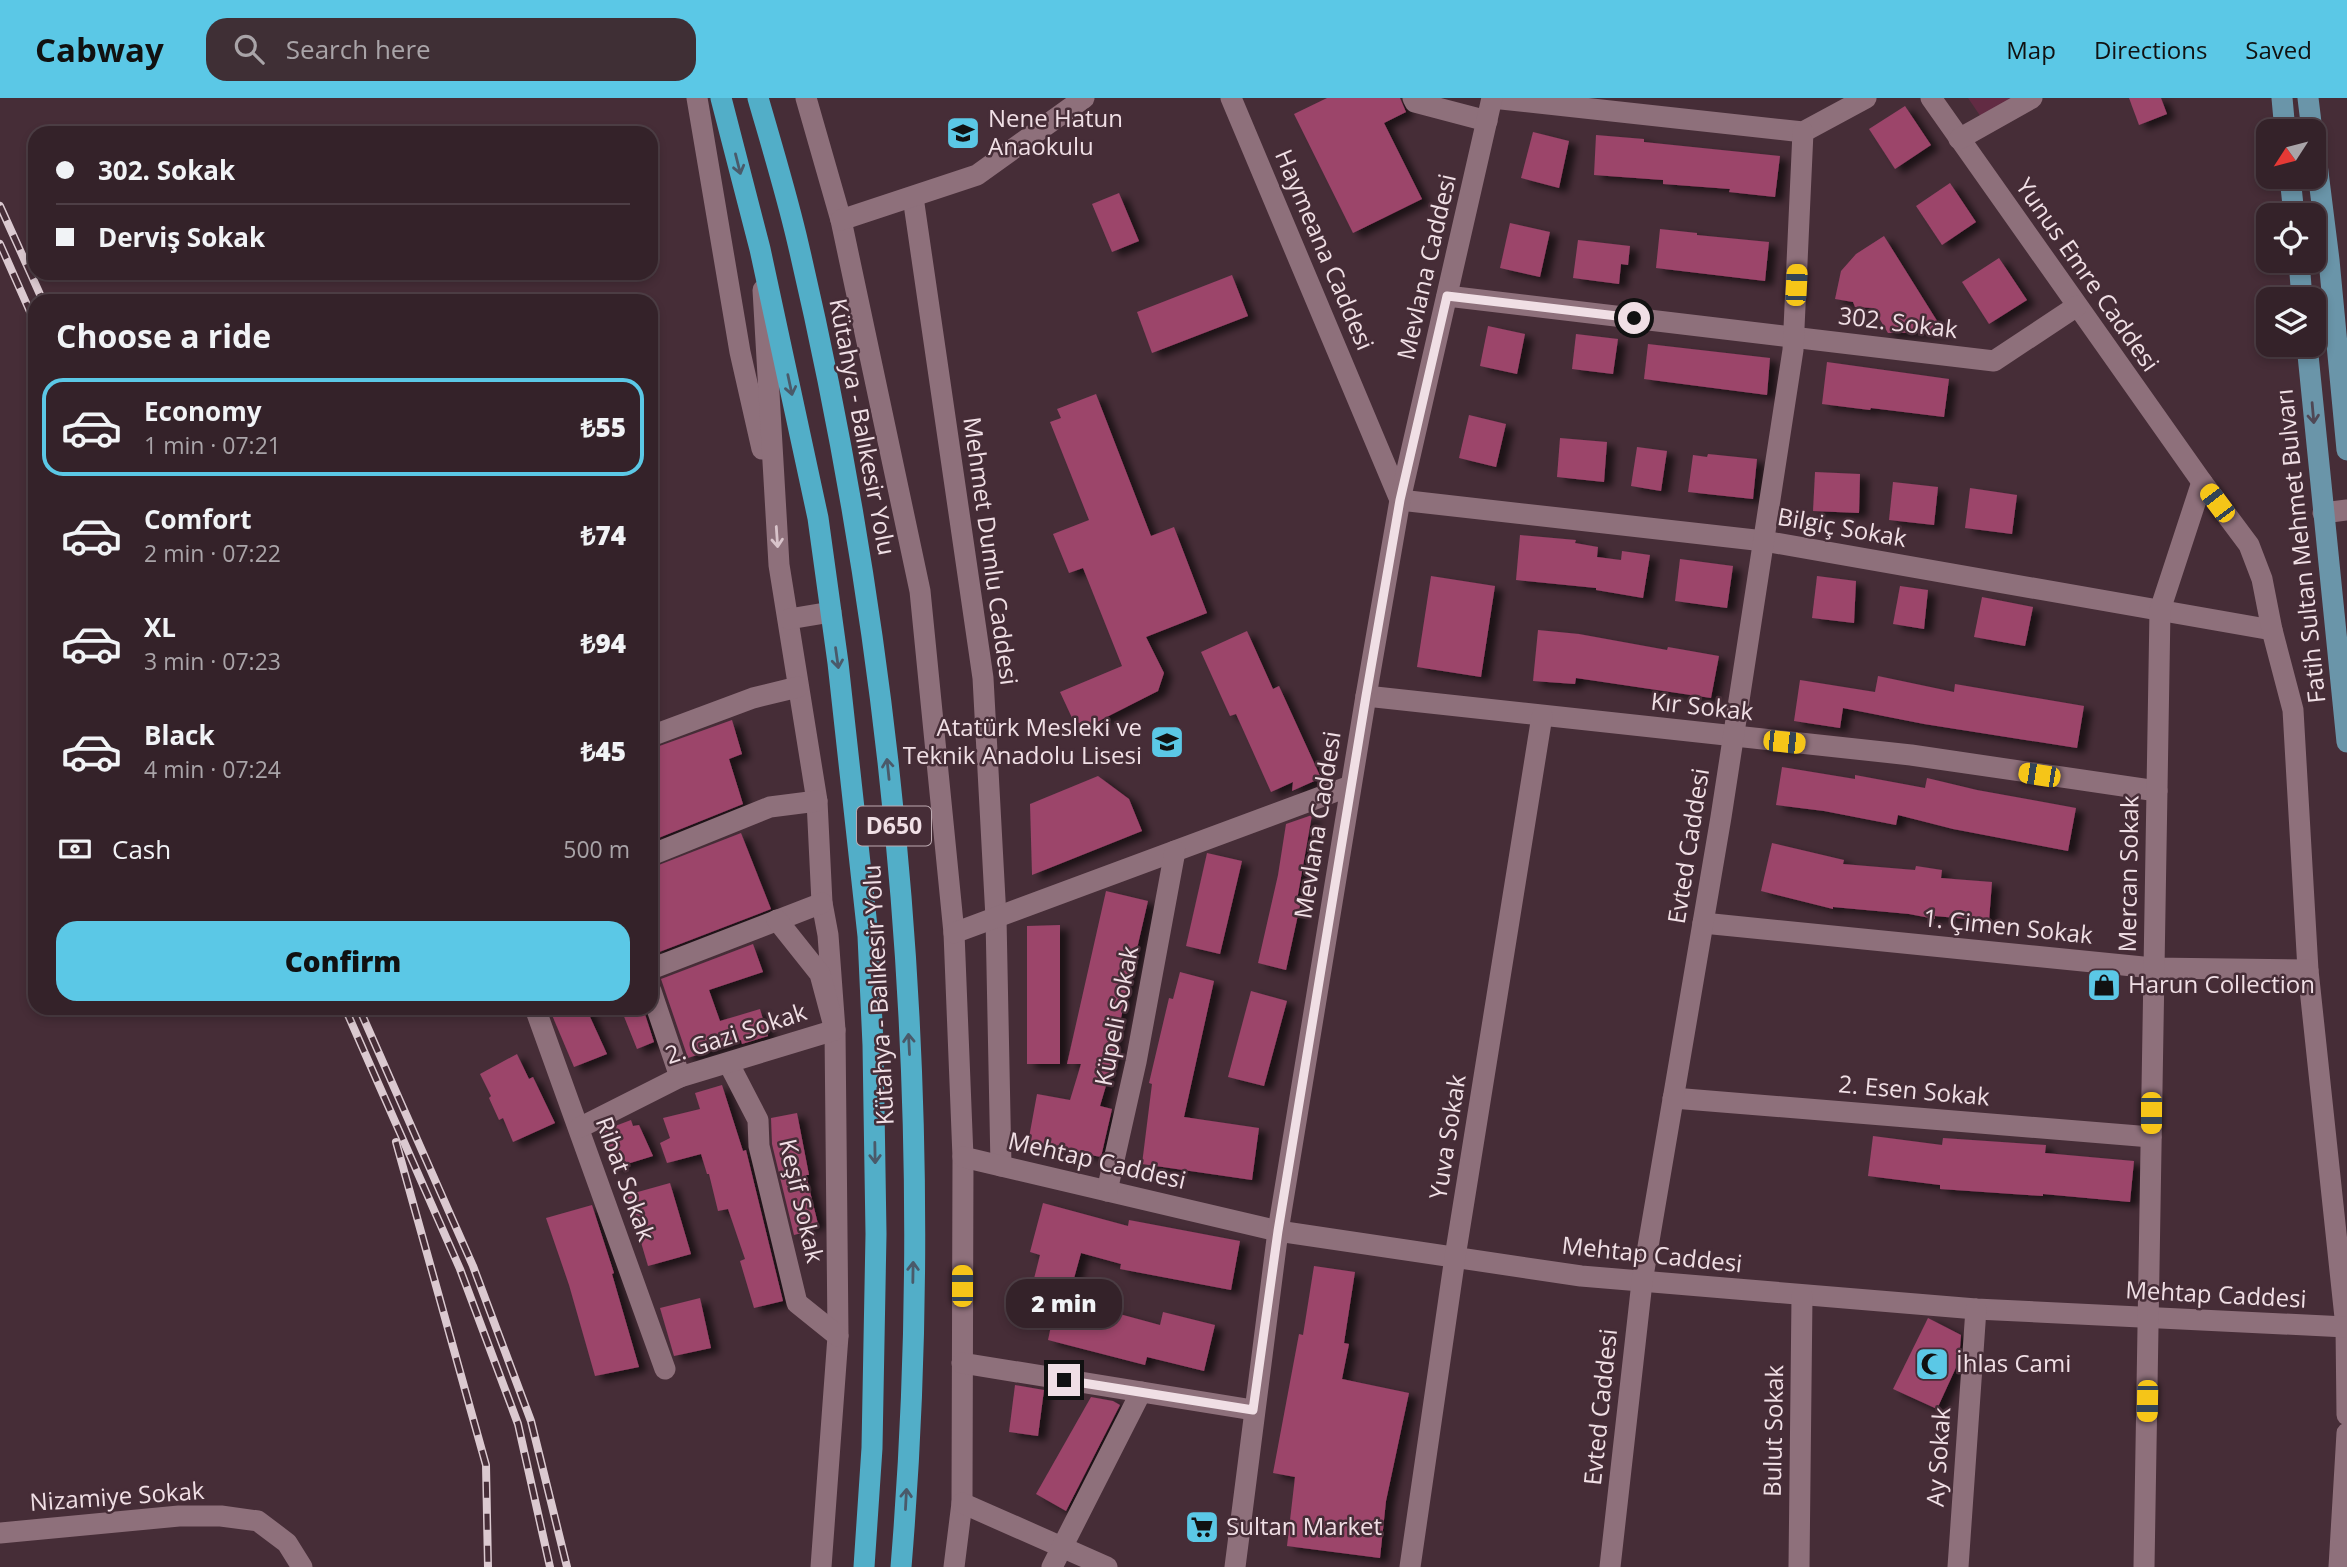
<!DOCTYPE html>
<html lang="en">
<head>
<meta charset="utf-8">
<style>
  :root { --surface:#342229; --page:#3f2f35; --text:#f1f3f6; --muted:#a9a4a8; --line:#4e3f46; --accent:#5bc8e6 }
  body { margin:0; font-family:"Open Sans",sans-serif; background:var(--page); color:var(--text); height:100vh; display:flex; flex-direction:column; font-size:26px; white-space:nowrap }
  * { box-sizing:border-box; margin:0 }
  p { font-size:23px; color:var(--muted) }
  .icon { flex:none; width:38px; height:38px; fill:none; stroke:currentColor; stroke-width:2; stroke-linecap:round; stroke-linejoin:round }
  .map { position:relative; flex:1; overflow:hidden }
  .side { position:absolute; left:28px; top:196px; width:630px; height:721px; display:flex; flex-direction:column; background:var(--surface); border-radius:21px; box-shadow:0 4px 10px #0003,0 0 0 2px var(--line) }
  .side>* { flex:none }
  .banner { position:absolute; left:28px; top:28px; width:630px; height:154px; border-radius:21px; box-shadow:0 4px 10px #0003,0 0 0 2px var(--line); display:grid; align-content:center; height:154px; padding:0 28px; background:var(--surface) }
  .needle { width:46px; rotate:234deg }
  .fabs { position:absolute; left:2256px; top:21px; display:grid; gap:14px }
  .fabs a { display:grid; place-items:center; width:70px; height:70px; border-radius:14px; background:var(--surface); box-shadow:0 4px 10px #0003,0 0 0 2px var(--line); font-size:35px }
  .end { position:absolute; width:32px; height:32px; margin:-16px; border:9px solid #f0dfe5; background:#111; box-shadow:0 0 0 4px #111 }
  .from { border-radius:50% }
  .bubble { position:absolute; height:49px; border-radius:21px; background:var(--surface); box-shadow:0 4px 10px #0003,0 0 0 2px var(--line); font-size:23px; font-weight:800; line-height:49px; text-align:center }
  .car { position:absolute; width:21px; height:42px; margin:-21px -10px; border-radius:9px; box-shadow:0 0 5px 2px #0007; background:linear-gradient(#f5c518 24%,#345 0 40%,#f5c518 0 76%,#345 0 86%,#f5c518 0) }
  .banner b { display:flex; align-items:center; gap:24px; height:66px; font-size:26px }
  .banner b+b { border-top:2px solid var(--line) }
  .banner i { width:18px; height:18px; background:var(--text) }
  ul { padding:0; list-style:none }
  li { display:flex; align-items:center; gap:21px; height:98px; margin:0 14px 10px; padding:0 14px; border:4px solid transparent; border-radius:21px }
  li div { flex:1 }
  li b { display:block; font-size:26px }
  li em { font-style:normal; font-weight:800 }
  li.current { border-color:var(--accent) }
  li>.icon { width:63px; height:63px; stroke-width:1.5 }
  h2 { padding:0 28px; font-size:32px; line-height:84px }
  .pay { display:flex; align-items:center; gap:18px; height:77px; padding:0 28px; font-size:26px }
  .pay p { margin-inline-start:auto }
  .button { display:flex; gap:14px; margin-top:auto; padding:14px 28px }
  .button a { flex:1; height:80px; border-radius:21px; background:var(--accent); color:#111; font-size:28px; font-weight:800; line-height:80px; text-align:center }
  header { display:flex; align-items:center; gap:42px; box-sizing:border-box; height:98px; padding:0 35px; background:var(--accent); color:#111 }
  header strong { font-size:33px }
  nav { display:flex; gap:38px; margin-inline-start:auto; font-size:24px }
  .search { width:490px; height:63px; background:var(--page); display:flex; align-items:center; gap:18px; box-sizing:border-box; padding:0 24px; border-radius:21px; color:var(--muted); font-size:26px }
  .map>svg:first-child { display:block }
</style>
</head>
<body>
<header>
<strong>Cabway</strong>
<div class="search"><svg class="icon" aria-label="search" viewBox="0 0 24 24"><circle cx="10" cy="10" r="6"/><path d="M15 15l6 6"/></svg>Search here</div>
<nav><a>Map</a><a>Directions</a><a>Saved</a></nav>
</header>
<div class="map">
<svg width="2347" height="1469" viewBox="0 0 2347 1469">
  <defs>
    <filter id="shadow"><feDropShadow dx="8" dy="4.5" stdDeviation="3.5" flood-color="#0009"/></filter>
  </defs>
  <rect width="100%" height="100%" fill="#462d37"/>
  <path fill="#622b43" d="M1968,0H2017L1981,19Z"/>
  <g fill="#9c446b" filter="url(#shadow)">
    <path d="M1327,0H1400L1406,14L1384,25L1422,101L1353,135L1294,16Z"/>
    <path d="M2129,0H2161L2167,16L2139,27Z"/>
    <path d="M1905,8L1931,47L1895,71L1869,31Z"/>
    <path d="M1533,34L1569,43L1559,90L1521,80Z"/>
    <path d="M1596,37L1644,41V44L1780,58L1775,99L1729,94L1730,91L1663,86V82L1594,77Z"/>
    <path d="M1950,85L1976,124L1942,147L1916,108Z"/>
    <path d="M1119,95L1139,143L1112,154L1092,106Z"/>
    <path d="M1510,125L1550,134L1540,179L1500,170Z"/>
    <path d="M1660,131L1697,135V137L1769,144L1765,183L1656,170Z"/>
    <path d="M1884,138L1944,234L1888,235L1873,210L1855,209L1853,204L1835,201L1841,173L1856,156Z"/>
    <path d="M1578,142L1630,148L1628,167L1621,166L1619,186L1573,180Z"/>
    <path d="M1999,160L2027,202L1989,226L1962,184Z"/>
    <path d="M1232,177L1248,218L1152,255L1137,214Z"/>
    <path d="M1488,228L1525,236L1517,276L1480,268Z"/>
    <path d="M1576,236L1618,241L1613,276L1572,271Z"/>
    <path d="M1648,246L1770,260L1767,297L1644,281Z"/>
    <path d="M1827,264L1949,281L1944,319L1871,310L1870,312L1822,306Z"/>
    <path d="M1096,296L1151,438L1174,429L1207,515L1146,539L1164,575L1158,593L1087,629L1073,622L1060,594L1122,568L1083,470L1069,475L1053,436L1089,422L1050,324L1061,320L1057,311Z"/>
    <path d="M1469,317L1506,326L1496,369L1459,360Z"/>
    <path d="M1560,340L1607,344L1604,384L1557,379Z"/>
    <path d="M1637,349L1667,353L1661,393L1631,388Z"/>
    <path d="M1708,356L1757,361L1753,401L1688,394L1693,357L1707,359Z"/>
    <path d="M1815,374L1860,376L1859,415L1813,413Z"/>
    <path d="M1893,384L1938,389L1934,427L1889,422Z"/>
    <path d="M1970,390L2017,397L2012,436L1965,430Z"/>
    <path d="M1520,437L1576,442L1575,445L1598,449L1597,459L1621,462L1622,453L1650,457L1643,500L1596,492V490L1516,482Z"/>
    <path d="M1680,461L1733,468L1727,510L1675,503Z"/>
    <path d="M1431,478L1495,488L1481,579L1417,569Z"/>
    <path d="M1817,478L1856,483L1854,525L1812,520Z"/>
    <path d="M1900,488L1928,492L1924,531L1893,526Z"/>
    <path d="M1982,499L2033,509L2025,548L1974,539Z"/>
    <path d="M1538,532L1579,536L1667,552L1668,549L1719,558L1711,600L1576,580L1575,586L1533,583Z"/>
    <path d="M1247,533L1273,591L1279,588L1321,680L1292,693L1293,684L1271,694L1236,616L1230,618L1201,554Z"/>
    <path d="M1878,578L1954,594L1955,586L2084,608L2077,650L1924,626L1843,610L1840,630L1794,623L1800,582L1875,594Z"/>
    <path d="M732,622L742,656L729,661L743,706L651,743V651Z"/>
    <path d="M1782,669L1855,681V677L1925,690L1927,680L1977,692L2076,710L2068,753L1953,731L1898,717L1896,727L1824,713L1776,707Z"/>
    <path d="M1098,678L1129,701L1142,733L1032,777L1030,706Z"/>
    <path d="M1312,717L1297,802L1301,803L1286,872L1258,865L1278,777L1286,726Z"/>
    <path d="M741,735L771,811L654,856L651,848V770Z"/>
    <path d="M1772,745L1844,762L1843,766L1915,772L1916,768L1942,772L1941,780L1992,784L1989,823L1935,818V821L1909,816L1833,809V811L1761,793Z"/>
    <path d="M1207,755L1242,763L1220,856L1186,848Z"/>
    <path d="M1106,793L1148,803L1115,946L1118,947L1100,1008L1112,1011L1101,1059L1028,1045L1037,996L1070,1002L1081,966H1067Z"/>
    <path d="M1060,827V966H1027V828Z"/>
    <path d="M753,846L763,874L709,892L720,923L760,911L768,938L742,946L741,942L688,960L661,881Z"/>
    <path d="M1180,874L1214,883L1184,1019L1259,1030L1252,1082L1142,1066L1152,986L1149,985L1169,900L1173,901Z"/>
    <path d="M1251,893L1287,903L1264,988L1228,979Z"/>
    <path d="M549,910H586L607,956L574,969Z"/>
    <path d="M638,910H643L654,944L637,951L623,916Z"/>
    <path d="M517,956L529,981L533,979L555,1025L513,1044L503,1020L499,1022L489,1000L491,998L480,976Z"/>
    <path d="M722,987L743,1053L746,1052L783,1203L754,1210L740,1163L745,1161L728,1111L718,1113L709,1076H707L701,1056L667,1065L660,1045L670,1040L663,1020L700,1011L695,995Z"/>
    <path d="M797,1015L809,1077H806L818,1126L803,1130L805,1134L794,1137L772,1046L771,1020Z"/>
    <path d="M631,1022L633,1028L639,1027L653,1058L614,1070L602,1033Z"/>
    <path d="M1873,1038L1942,1047L1943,1040L2046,1047L2045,1055L2134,1063L2130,1104L2043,1096V1098L1940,1091V1087L1868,1078Z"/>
    <path d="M670,1085L691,1156L648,1168L627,1097Z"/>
    <path d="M1043,1105L1128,1128L1129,1122L1240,1143L1231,1192L1120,1171L1121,1166L1081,1155L1068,1202L1160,1227L1163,1214L1215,1227L1204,1273L1147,1259L1145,1267L1048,1242L1051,1228L1024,1220L1040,1157L1030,1154Z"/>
    <path d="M592,1107L614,1175L612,1176L639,1269L595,1278L569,1187L546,1120Z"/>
    <path d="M1314,1168L1355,1174L1344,1245L1349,1246L1342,1281L1409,1295L1386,1403L1380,1460L1287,1448L1295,1379L1273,1375L1299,1236L1303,1237Z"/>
    <path d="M700,1200L711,1250L674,1258L660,1210Z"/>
    <path d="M1928,1220L1961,1237L1959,1263L1937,1311L1893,1291Z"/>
    <path d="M1015,1287L1044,1292L1038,1338L1009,1334Z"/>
    <path d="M1091,1299L1113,1303L1120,1307L1066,1413L1036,1396Z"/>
  </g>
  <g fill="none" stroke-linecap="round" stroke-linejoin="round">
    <g stroke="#8e707b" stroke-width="21">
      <path d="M697,0L740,254L762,351"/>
      <path d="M806,0L841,122L920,493L954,835L963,1059L962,1405L954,1469"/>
      <path d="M1231,0L1400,402L1764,443L2272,532"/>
      <path d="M1413,0L1415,4L1487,23"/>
      <path d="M1492,0L1803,34L1866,0"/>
      <path d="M1931,0L2202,384L2249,447L2262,481L2272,532L2293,612L2308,872L2346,1229L2347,1317"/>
      <path d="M1959,41L2032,0"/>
      <path d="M913,99L983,580L996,820L1001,1068"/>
      <path d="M841,122L977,77L1084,0"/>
      <path d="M763,192L779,467L817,703L822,805L828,837L835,932L838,1238L821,1469"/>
      <path d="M1447,198L1994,263L2077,208"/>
      <path d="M2323,415L2347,412"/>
      <path d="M789,521L831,514"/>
      <path d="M1366,598L1911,657L2157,693"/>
      <path d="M651,638L753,600L798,589"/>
      <path d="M651,757L770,709L817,703"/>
      <path d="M1703,825L2153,870L2308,872"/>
      <path d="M954,835L1350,688"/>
      <path d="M651,871L822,805"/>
      <path d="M651,893L680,979"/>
      <path d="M535,910L665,1271"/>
      <path d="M729,966L758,1022L759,1048L797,1205L838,1238"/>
      <path d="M1673,1000L2151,1039"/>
      <path d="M579,1030L680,979L835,932L820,876L777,822"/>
      <path d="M963,1059L1278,1133L1581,1178L1976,1211L2346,1229"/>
      <path d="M1107,1093L1136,964L1175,753"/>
      <path d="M962,1265L1253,1312"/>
      <path d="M962,1405L1107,1469"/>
      <path d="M0,1435L179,1418H221L258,1423L287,1445L302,1469"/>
      <path d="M1052,1469L1141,1294"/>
      <path d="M1235,1469L1278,1133L1366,598L1400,402L1492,0"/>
      <path d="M1410,1469L1455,1159L1542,618"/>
      <path d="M1610,1469L1642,1184L1721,719L1793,252L1803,34"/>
      <path d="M1799,1469L1802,1198"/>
      <path d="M1958,1469L1976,1211"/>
      <path d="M2144,1469L2160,512L2202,384"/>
      <path d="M2339,1469L2347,1335"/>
    </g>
    <g stroke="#6a95a9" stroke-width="21">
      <path d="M2282,0L2285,33"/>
      <path d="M2308,0L2312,33"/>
      <path d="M2314,42L2329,162L2347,352"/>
      <path d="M2290,79L2294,117"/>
      <path d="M2299,163L2302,201"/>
      <path d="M2307,247L2347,644"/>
    </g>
    <g stroke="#52aec8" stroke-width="21">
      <path d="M721,0L760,151L818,420L838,565L868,838L873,947L876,1136L872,1350L864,1469"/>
      <path d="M758,0C771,45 785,91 796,137C899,571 938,1023 901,1469"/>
    </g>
    <g stroke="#dbc9d0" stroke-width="8">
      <g id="rail">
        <path d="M0,108L43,203"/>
        <path d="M0,146L35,225"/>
        <path d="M345,910L460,1171L518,1326L550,1469"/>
        <path d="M359,910L473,1168L531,1323L567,1469"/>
        <path d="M396,1044L486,1367L488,1469"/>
      </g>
    </g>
    <use href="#rail" stroke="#462d37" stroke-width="5" stroke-dasharray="16" stroke-linecap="butt"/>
  </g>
  <defs><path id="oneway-shaft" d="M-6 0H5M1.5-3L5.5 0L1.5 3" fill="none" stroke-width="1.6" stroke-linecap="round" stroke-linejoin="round" transform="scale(1.75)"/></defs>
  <g stroke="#4a5a6a">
    <use href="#oneway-shaft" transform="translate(738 66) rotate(76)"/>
    <use href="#oneway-shaft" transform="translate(790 287) rotate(78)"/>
    <use href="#oneway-shaft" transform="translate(837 560) rotate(82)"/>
    <use href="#oneway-shaft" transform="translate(888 671) rotate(-96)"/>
    <use href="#oneway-shaft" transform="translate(909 946) rotate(-93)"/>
    <use href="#oneway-shaft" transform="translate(875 1055) rotate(89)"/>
    <use href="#oneway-shaft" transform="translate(913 1174) rotate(-89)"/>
    <use href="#oneway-shaft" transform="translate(906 1401) rotate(-87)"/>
  </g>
  <use stroke="#4f4754" href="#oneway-shaft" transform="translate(2313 315) rotate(85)"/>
  <use stroke="#d8c3ca" href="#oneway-shaft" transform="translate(777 439) rotate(86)"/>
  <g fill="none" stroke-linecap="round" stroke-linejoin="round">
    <path stroke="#f0dfe5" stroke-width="9" d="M1064,1282L1253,1312L1278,1133L1366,598L1400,402L1447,198L1634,220"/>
  </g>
  <defs>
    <g id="school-square" transform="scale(1.75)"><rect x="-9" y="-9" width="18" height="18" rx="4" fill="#5bc8e6" stroke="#462d37"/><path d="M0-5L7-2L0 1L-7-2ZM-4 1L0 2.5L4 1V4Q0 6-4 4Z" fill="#111"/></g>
    <g id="shop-square" transform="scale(1.75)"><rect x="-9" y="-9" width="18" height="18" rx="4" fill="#5bc8e6" stroke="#462d37"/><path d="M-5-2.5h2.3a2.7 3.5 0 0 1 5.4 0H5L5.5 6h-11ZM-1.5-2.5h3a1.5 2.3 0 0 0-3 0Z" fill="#111"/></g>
    <g id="mosque-square" transform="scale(1.75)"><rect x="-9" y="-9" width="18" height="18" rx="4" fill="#5bc8e6" stroke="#462d37"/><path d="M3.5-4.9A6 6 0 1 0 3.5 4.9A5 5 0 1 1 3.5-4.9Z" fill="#111"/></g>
    <g id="supermarket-square" transform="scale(1.75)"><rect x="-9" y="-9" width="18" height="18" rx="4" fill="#5bc8e6" stroke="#462d37"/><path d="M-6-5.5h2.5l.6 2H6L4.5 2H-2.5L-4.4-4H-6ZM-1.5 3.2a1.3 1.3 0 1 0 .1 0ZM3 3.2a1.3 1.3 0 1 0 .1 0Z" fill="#111"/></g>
  </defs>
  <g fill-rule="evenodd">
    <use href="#school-square" x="963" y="35"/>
    <use href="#school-square" x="1167" y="644"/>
    <use href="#shop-square" x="2104" y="887"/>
    <use href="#mosque-square" x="1932" y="1266"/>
    <use href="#supermarket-square" x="1202" y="1429"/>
  </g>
  <g text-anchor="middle" stroke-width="5" stroke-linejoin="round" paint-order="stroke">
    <rect fill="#462d37" stroke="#bdaab1" stroke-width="2" x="857" y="708.5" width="74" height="39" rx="5"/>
    <g font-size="23" font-weight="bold" fill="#f0dfe5">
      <text x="894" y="736">D650</text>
    </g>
    <g font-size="24" fill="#f0dfe5" stroke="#462d37" text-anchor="start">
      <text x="988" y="29">Nene Hatun<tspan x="988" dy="28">Anaokulu</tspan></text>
      <text x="1142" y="638" text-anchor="end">Atatürk Mesleki ve<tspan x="1142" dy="28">Teknik Anadolu Lisesi</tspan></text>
      <text x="2128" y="895">Harun Collection</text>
      <text x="1956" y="1274">İhlas Cami</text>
      <text x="1226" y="1437">Sultan Market</text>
    </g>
    <g font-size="24" fill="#f0dfe5" stroke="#462d37">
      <text transform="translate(1324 152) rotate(67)" y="8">Haymeana Caddesi</text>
      <text transform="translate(1427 169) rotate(-77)" y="8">Mevlana Caddesi</text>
      <text transform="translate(2087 177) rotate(55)" y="8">Yunus Emre Caddesi</text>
      <text transform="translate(1898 225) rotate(7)" y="8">302. Sokak</text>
      <text transform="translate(862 329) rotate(79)" y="8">Kütahya - Balıkesir Yolu</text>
      <text transform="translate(1842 430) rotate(10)" y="8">Bilgiç Sokak</text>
      <text transform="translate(2301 448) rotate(-96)" y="8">Fatih Sultan Mehmet Bulvarı</text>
      <text transform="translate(990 453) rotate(82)" y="8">Mehmet Dumlu Caddesi</text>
      <text transform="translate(1702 609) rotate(6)" y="8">Kır Sokak</text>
      <text transform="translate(1318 727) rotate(-81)" y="8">Mevlana Caddesi</text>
      <text transform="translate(1689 748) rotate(-81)" y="8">Evted Caddesi</text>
      <text transform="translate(2129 776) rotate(-89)" y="8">Mercan Sokak</text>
      <text transform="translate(2008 829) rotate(6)" y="8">1. Çimen Sokak</text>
      <text transform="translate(879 897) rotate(-93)" y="8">Kütahya - Balıkesir Yolu</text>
      <text transform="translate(1117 918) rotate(-79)" y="8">Küpeli Sokak</text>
      <text transform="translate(736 936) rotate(-18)" y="8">2. Gazi Sokak</text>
      <text transform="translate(1914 993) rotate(5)" y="8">2. Esen Sokak</text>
      <text transform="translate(1448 1039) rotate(-81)" y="8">Yuva Sokak</text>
      <text transform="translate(1097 1063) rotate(13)" y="8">Mehtap Caddesi</text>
      <text transform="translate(625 1081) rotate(70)" y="8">Ribat Sokak</text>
      <text transform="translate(801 1103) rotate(77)" y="8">Keşif Sokak</text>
      <text transform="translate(1652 1157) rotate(6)" y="8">Mehtap Caddesi</text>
      <text transform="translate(2216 1197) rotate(3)" y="8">Mehtap Caddesi</text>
      <text transform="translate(1601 1309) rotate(-84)" y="8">Evted Caddesi</text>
      <text transform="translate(1774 1333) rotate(-89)" y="8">Bulut Sokak</text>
      <text transform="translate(1939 1359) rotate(-86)" y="8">Ay Sokak</text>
      <text transform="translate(117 1399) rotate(-4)" y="8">Nizamiye Sokak</text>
    </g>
  </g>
</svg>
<div class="fabs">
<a><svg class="needle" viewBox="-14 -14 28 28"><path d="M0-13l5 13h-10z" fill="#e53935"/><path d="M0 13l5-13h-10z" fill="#a9a4a8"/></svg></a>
<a><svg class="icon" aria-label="locate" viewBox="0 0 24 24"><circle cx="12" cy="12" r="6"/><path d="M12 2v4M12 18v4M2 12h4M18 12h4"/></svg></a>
<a><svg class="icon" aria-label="layers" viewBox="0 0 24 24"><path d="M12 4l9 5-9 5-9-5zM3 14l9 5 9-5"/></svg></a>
</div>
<i class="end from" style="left:1634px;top:220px"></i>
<i class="end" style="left:1064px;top:1282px"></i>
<div class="bubble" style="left:1006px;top:1181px;width:116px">2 min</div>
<i class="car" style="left:1796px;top:187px;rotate:3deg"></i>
<i class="car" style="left:2217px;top:405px;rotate:323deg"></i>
<i class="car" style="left:1784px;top:644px;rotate:96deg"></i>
<i class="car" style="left:2039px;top:677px;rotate:279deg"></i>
<i class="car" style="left:2151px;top:1015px;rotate:180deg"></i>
<i class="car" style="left:962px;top:1188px;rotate:0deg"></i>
<i class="car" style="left:2147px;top:1303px;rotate:181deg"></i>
<div class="banner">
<b><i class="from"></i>302. Sokak</b>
<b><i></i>Derviş Sokak</b>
</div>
<section class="side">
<h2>Choose a ride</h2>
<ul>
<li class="current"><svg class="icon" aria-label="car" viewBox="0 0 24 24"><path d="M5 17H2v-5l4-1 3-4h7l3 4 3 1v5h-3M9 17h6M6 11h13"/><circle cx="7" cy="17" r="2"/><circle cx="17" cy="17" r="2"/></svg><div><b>Economy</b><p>1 min · 07:21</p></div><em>₺55</em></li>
<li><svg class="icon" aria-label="car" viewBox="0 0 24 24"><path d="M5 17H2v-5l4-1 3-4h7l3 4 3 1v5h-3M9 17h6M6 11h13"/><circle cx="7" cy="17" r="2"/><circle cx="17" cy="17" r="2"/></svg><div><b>Comfort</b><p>2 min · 07:22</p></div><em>₺74</em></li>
<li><svg class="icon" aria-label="car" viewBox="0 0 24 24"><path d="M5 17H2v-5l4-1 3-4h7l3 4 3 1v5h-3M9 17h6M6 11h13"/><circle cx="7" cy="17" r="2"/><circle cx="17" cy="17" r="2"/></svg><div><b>XL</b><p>3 min · 07:23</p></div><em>₺94</em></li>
<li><svg class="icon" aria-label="car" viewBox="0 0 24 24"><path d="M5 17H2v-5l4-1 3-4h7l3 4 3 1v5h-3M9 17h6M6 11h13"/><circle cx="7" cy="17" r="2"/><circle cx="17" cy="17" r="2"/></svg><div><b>Black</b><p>4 min · 07:24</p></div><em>₺45</em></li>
</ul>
<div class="pay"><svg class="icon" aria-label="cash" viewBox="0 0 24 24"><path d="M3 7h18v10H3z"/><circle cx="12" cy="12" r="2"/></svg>Cash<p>500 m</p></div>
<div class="button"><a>Confirm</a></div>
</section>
</div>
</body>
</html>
